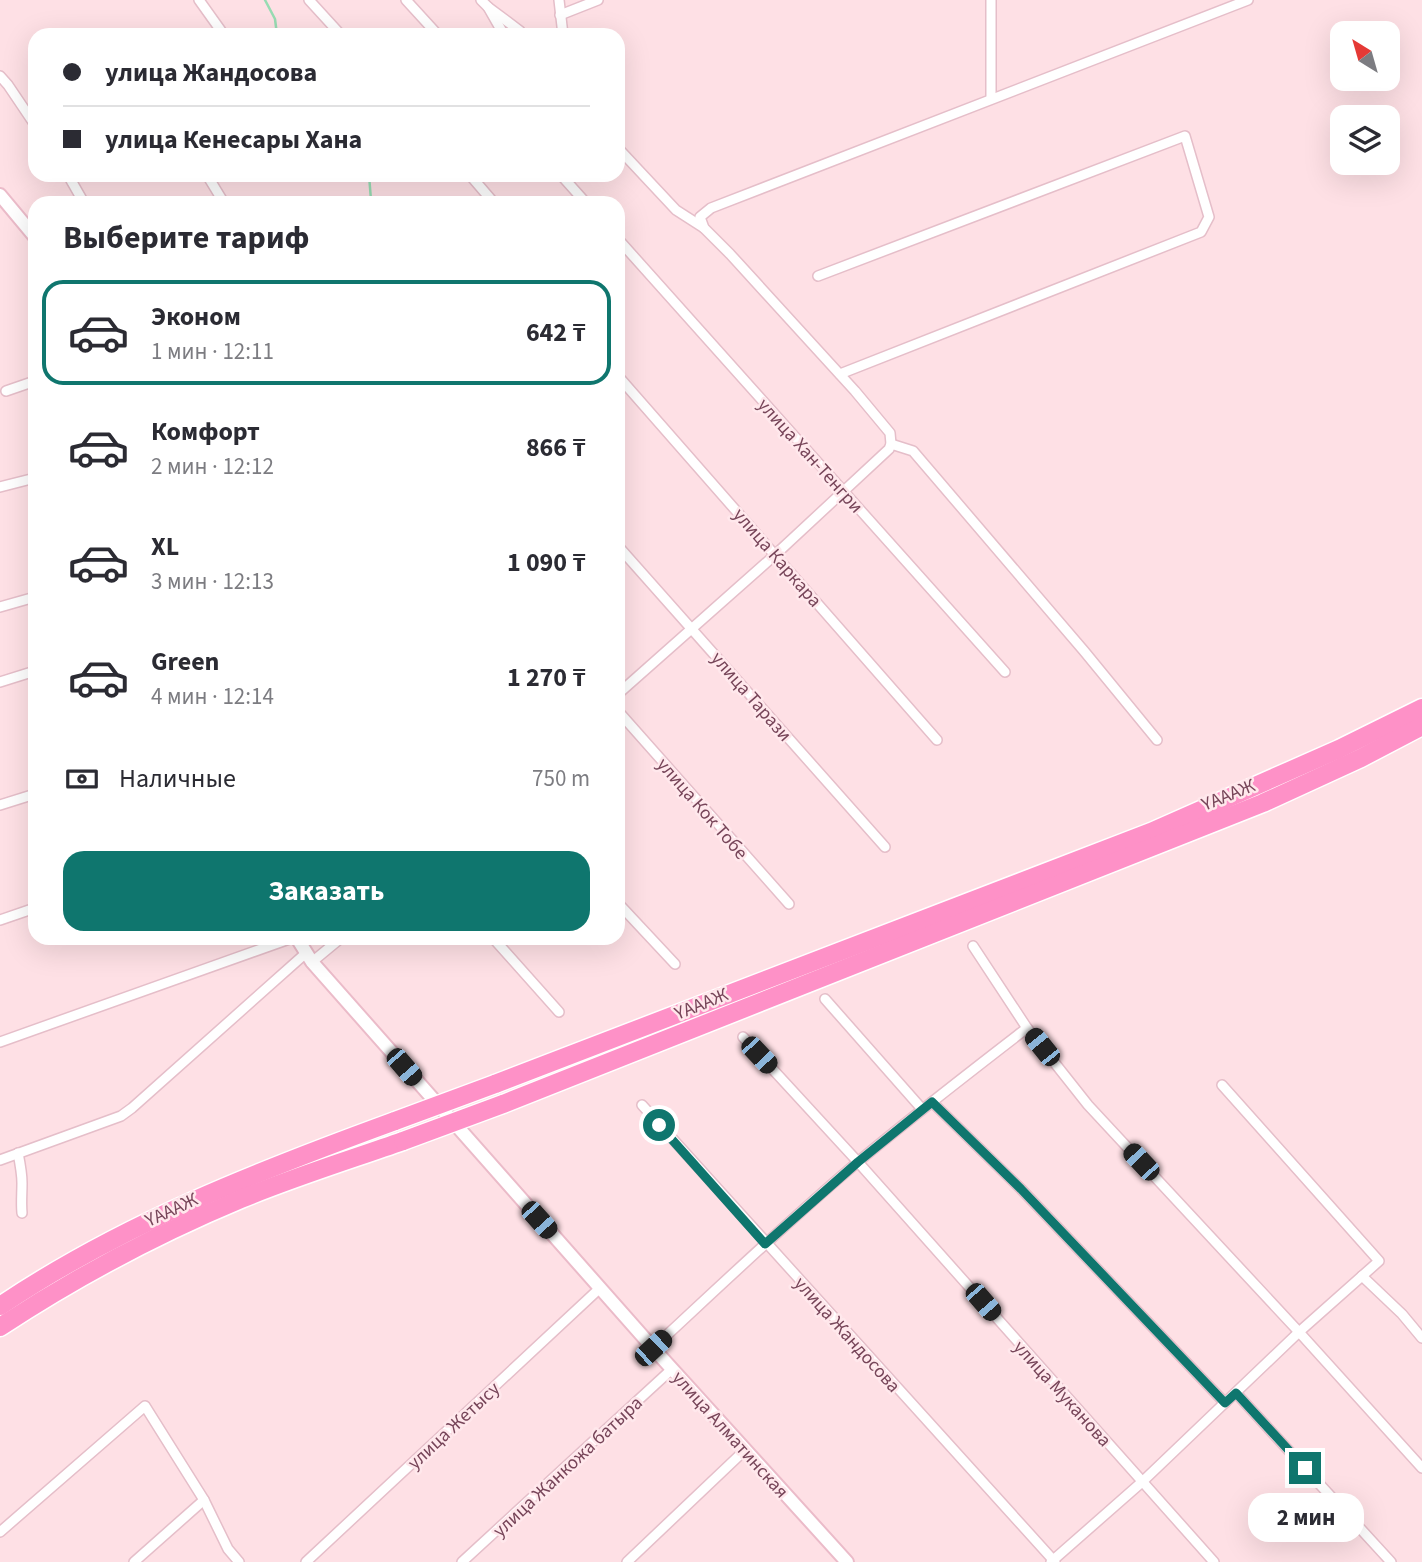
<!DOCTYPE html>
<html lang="ru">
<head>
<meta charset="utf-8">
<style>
  :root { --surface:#fff; --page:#f2f2f3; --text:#2b2b33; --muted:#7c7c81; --line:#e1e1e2; --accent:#0f766e }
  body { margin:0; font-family:"Source Sans 3",sans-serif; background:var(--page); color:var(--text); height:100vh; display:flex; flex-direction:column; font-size:26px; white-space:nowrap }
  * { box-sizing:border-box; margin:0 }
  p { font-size:23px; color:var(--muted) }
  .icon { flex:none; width:38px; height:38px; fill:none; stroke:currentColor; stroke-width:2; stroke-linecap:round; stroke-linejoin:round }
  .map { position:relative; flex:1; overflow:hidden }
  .side { position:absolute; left:28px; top:196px; width:597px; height:749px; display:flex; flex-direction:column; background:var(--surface); border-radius:21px; box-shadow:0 7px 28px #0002 }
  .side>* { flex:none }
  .top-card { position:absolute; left:28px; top:28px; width:597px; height:154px; border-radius:21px; box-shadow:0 7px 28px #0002; display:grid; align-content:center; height:154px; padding:0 35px; background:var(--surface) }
  .needle { width:46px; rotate:323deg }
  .buttons { position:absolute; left:1330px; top:21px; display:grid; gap:14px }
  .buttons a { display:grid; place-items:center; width:70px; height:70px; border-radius:14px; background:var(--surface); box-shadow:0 7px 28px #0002; font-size:35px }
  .end { position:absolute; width:32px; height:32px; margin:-16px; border:9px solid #0f766e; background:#fff; box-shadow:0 0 0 4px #fff }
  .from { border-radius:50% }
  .bubble { position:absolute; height:49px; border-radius:21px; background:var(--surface); box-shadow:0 7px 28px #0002; font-size:23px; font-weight:700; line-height:49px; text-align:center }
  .car { position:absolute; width:21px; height:42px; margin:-21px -10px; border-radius:9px; box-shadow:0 0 5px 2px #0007; background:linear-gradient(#222 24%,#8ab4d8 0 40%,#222 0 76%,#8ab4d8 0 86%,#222 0) }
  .top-card b { display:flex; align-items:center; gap:24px; height:66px; font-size:26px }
  .top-card b+b { border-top:2px solid var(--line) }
  .top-card i { width:18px; height:18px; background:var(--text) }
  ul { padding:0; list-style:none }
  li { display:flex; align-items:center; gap:21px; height:105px; margin:0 14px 10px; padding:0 21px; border:4px solid transparent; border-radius:21px }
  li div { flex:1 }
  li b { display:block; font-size:26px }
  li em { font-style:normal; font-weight:700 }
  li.selected { border-color:var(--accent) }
  li>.icon { width:63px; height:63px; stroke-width:1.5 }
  h2 { padding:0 35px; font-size:32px; line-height:84px }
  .pay { display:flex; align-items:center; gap:18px; height:77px; padding:0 35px; font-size:26px }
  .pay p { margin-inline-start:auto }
  .primary-button { display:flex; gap:14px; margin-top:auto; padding:14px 35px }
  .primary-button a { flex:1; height:80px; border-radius:21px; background:var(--accent); color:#fff; font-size:28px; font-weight:700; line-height:80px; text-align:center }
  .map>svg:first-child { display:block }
</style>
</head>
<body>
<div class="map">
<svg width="1422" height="1562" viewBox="0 0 1422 1562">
  <rect width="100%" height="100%" fill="#fee0e5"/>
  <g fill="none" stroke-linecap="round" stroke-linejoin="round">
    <g stroke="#98dcb3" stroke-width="2.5">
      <path d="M265,0L275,19L277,35"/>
      <path d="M369,175L371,200L370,203"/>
    </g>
    <g stroke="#e5bec9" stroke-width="12">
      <g id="street">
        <path d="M199,0L224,35"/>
        <path d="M309,0L341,35"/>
        <path d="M406,0L438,35"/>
        <path d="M481,0L488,7L504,35"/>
        <path d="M559,0L563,35"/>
        <path d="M488,7L520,31L523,35"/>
        <path d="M560,15L598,0"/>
        <path d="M0,76L8,85L35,125"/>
        <path d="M991,98V0"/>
        <path d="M618,148L676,210L704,228"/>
        <path d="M68,175L84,203"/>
        <path d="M207,175L224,203"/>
        <path d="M470,175L494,203"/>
        <path d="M561,175L586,203"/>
        <path d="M618,239L1005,672"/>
        <path d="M818,276L1185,136L1209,217L1201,232L840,374"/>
        <path d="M618,376L937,740"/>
        <path d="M6,391L35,381"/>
        <path d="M891,444L913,451L1084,651L1157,740"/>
        <path d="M0,487L35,478"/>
        <path d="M618,546L885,847"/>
        <path d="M0,607L35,597"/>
        <path d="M0,682L35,671"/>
        <path d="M618,694L776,554L889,449L891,444L890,433L855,391L730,254L704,228L700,217L711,208L1248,0"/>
        <path d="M618,711L789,904"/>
        <path d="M0,805L35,794"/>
        <path d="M618,903L675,964"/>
        <path d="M0,920L35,908"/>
        <path d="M493,938L559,1012"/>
        <path d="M973,946L1027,1028L1088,1105L1299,1332L1422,1468"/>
        <path d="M312,962L341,938"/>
        <path d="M825,999L922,1109"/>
        <path d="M743,1037L858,1162L1214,1562"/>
        <path d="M0,1042L292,938"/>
        <path d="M932,1102L1021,1189L1225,1403"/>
        <path d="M642,1105L1055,1562"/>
        <path d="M18,1153C20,1163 22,1173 22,1183C22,1194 21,1202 22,1213"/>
        <path d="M0,1160L121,1116L132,1108L306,953"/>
        <path d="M1362,1276L1402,1314L1422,1338"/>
        <path d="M653,1348C721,1285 788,1221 859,1161C914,1115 970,1072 1027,1028"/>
        <path d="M1236,1393L1391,1562"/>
        <path d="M0,1532L145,1406L204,1500L228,1549L239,1562"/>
        <path d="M134,1562L204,1500"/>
        <path d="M306,1562L600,1288"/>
        <path d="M462,1562L672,1369"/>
        <path d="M627,1562L745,1450"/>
        <path d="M1051,1562L1142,1482L1299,1332L1379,1261L1222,1085"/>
      </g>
    </g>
    <g stroke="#ebbbc9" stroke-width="16">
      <g id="secondary">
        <path d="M0,195L35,237"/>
        <path d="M297,938L312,962L653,1348L847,1562"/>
      </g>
    </g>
    <g stroke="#fff" stroke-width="21">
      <g id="highway">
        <path d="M495,1084L1151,832L1339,749L1422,708"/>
        <path d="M503,1104L1263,803L1361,758L1422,726"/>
        <path d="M0,1306C122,1224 258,1171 395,1121"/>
        <path d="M0,1327C76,1277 157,1234 241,1199C294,1177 349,1160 403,1141"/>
      </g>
    </g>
    <use href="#street" stroke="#fff" stroke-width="9"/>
    <use href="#secondary" stroke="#fff" stroke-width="12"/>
    <use href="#highway" stroke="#fe91c7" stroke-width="18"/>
    <g stroke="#fff" stroke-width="21" stroke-linecap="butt">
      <g id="highway-bridge">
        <path d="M395,1121L495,1084"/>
        <path d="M403,1141L503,1104"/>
      </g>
    </g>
    <use href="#highway-bridge" stroke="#fe91c7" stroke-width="18"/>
  </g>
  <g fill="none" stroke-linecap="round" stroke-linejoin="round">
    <path stroke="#0f766e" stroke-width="9" d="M659,1125L765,1244L858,1162L932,1102L1021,1189L1225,1403L1236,1393L1305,1468"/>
  </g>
  <g text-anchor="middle" stroke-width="5" stroke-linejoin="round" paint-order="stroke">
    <g font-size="19" fill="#774559" stroke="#ffe8ec">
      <text transform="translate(811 455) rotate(48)" y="7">улица Хан-Тенгри</text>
      <text transform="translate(778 557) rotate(49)" y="7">улица Каркара</text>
      <text transform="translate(752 696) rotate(49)" y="7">улица Тарази</text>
      <text transform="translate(1228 794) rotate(-22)" y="7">ҮАААЖ</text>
      <text transform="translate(703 808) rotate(49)" y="7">улица Кок Тобе</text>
      <text transform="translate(701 1003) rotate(-22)" y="7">ҮАААЖ</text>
      <text transform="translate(171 1209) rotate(-25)" y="7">ҮАААЖ</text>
      <text transform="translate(848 1334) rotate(48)" y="7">улица Жандосова</text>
      <text transform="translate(1063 1393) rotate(48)" y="7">улица Муканова</text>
      <text transform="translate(453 1425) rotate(-43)" y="7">улица Жетысу</text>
      <text transform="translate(731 1434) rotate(48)" y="7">улица Алматинская</text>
      <text transform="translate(567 1466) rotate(-43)" y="7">улица Жанкожа батыра</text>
    </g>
  </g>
</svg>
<div class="buttons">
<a><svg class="needle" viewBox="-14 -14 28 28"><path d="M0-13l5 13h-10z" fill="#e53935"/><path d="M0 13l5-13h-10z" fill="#7c7c81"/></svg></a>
<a><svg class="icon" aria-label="layers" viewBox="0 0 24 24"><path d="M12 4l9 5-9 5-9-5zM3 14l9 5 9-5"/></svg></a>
</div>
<i class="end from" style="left:659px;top:1125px"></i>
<i class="end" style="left:1305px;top:1468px"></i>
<div class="bubble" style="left:1248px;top:1493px;width:116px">2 мин</div>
<i class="car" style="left:1042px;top:1047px;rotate:321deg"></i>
<i class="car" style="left:759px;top:1055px;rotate:137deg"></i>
<i class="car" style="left:404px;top:1067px;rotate:139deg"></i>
<i class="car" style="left:1141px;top:1162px;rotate:317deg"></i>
<i class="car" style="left:539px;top:1220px;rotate:138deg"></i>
<i class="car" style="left:983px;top:1302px;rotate:139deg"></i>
<i class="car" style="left:653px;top:1348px;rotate:47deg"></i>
<div class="top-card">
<b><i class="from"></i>улица Жандосова</b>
<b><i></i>улица Кенесары Хана</b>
</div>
<section class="side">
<h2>Выберите тариф</h2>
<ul>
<li class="selected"><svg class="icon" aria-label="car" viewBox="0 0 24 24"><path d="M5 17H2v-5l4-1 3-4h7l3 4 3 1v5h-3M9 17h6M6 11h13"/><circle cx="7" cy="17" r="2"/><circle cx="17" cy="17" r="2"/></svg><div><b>Эконом</b><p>1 мин · 12:11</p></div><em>642 ₸</em></li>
<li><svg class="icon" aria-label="car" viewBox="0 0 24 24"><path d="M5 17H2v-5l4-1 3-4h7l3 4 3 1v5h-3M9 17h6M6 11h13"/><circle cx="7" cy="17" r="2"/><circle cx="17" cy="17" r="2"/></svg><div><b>Комфорт</b><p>2 мин · 12:12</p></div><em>866 ₸</em></li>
<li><svg class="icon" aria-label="car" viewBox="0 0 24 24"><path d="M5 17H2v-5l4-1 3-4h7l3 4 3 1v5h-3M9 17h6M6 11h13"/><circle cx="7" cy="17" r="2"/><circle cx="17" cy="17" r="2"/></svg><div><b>XL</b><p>3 мин · 12:13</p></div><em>1 090 ₸</em></li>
<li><svg class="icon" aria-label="car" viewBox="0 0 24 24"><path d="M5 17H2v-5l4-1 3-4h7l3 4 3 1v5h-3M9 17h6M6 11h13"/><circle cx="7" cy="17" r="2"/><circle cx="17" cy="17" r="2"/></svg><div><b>Green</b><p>4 мин · 12:14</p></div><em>1 270 ₸</em></li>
</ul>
<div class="pay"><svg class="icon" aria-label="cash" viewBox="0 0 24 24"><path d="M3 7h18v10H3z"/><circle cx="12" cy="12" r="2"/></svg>Наличные<p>750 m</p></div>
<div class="primary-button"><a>Заказать</a></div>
</section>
</div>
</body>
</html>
